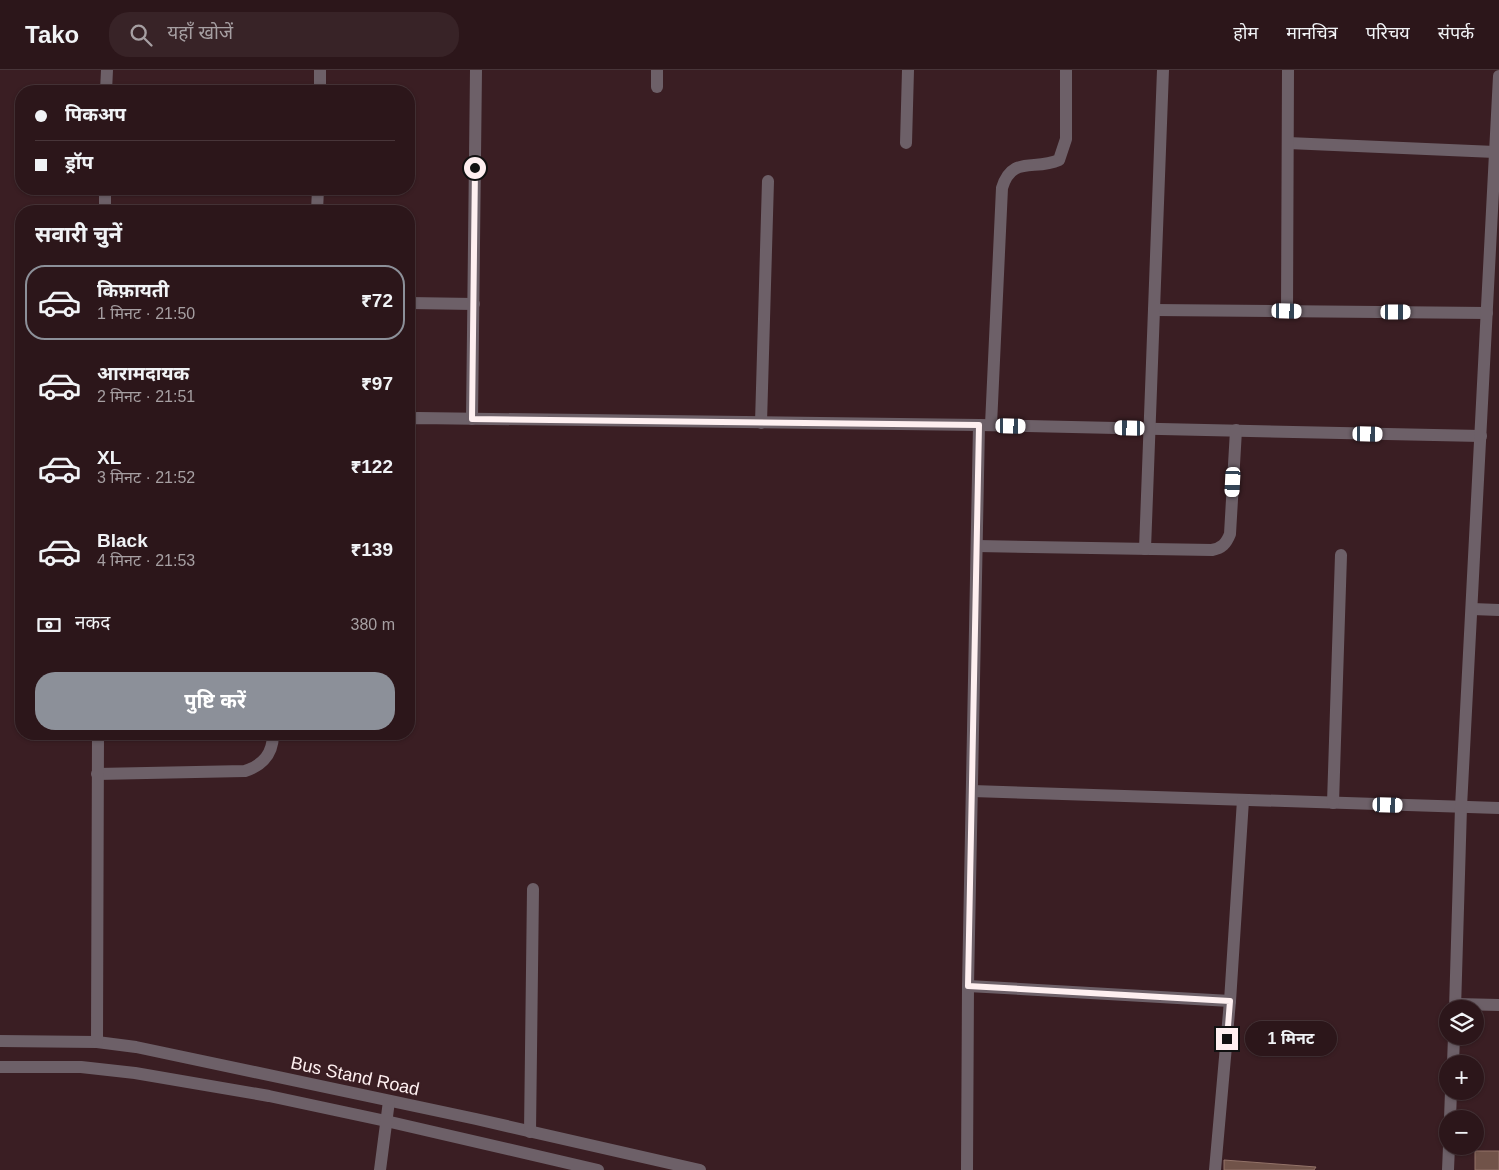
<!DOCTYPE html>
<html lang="hi">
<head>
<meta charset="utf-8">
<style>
  :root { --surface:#2c161a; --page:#382327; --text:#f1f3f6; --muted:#a69fa2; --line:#483539; --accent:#8c9099 }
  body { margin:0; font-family:Arial,"Noto Sans Devanagari",sans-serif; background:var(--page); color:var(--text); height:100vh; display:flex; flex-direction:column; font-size:19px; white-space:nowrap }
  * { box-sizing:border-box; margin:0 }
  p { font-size:16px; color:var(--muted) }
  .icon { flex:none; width:28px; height:28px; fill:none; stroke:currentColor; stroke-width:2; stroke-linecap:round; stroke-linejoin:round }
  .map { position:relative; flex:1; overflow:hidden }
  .sheet { position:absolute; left:15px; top:135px; width:400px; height:535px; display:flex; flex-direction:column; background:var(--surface); border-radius:20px; box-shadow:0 1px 4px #0004,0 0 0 1px var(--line) }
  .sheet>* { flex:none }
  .hud { position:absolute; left:15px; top:15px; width:400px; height:110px; border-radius:20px; box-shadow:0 1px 4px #0004,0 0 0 1px var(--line); display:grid; align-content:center; height:110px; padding:0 20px; background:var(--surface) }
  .controls { position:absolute; left:1439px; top:930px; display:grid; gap:10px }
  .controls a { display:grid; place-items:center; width:45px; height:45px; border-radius:50%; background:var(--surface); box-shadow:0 1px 4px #0004,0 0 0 1px var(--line); font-size:25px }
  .end { position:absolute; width:22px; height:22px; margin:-11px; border:6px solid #feeff0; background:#111; box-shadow:0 0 0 2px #111 }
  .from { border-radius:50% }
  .bubble { position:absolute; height:35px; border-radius:18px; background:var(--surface); box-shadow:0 1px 4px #0004,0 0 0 1px var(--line); font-size:16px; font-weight:700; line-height:35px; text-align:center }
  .car { position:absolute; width:15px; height:30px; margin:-15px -8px; border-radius:6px; box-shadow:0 0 4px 1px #0007; background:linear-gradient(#fff 24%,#345 0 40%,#fff 0 76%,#345 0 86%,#fff 0) }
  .hud b { display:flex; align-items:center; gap:18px; height:48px; font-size:19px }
  .hud b+b { border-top:1px solid var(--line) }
  .hud i { width:12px; height:12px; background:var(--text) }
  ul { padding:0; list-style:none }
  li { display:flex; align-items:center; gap:15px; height:75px; margin:0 10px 8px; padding:0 10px; border:2px solid transparent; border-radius:20px }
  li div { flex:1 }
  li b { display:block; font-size:19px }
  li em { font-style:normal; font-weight:700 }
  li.selected { border-color:var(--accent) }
  li>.icon { width:45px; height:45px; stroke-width:1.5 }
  h2 { padding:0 20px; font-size:22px; line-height:60px }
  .pay { display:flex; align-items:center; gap:12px; height:55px; padding:0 20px; font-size:19px }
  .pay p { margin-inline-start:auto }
  .cta { display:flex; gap:10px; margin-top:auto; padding:10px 20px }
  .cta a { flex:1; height:58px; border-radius:20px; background:var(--accent); color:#fff; font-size:20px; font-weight:700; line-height:58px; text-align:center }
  header { display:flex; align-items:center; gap:30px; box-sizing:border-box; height:70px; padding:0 25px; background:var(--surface); border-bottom:1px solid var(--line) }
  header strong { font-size:24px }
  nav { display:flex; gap:28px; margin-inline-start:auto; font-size:18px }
  .search { width:350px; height:45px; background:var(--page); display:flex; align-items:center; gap:12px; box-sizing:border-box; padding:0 18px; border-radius:20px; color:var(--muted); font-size:19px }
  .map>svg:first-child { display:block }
</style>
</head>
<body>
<header>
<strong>Tako</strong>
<div class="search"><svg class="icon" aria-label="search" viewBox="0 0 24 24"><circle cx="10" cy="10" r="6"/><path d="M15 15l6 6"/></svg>यहाँ खोजें</div>
<nav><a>होम</a><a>मानचित्र</a><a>परिचय</a><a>संपर्क</a></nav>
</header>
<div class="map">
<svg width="1499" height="1100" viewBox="0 0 1499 1100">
  <rect width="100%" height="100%" fill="#3a1e23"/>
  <g fill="#715349" stroke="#937369">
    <rect x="1475" y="1081" width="24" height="19"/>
    <path d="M1224,1090L1316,1097L1314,1100H1224Z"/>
  </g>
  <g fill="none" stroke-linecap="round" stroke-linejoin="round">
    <g stroke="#6d6068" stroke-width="12">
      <path d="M657,17V0"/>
      <path d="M106,21L107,0"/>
      <path d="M320,21V0"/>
      <path d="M906,73L908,0"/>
      <path d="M1288,73L1495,82"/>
      <path d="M105,141V119"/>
      <path d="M317,141L318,119"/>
      <path d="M409,233L474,234"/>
      <path d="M1154,240L1487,243"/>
      <path d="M1287,241L1288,0"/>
      <path d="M409,349L418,348L979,355L1481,366"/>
      <path d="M472,349L476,0"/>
      <path d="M761,353L768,111"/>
      <path d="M991,355L1002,118C1012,85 1034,101 1059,90L1066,69V0"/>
      <path d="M977,476L1212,480C1222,478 1226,474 1230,464L1236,360"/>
      <path d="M1145,479L1163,0"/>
      <path d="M1472,539L1499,540"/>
      <path d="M97,704L245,701C263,695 273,684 273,664"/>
      <path d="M972,721L1499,738"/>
      <path d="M1333,733L1341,485"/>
      <path d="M968,916L1230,931"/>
      <path d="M1456,934L1499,935"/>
      <path d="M1455,939L1461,737L1499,6"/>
      <path d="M0,971L97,972L136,977L476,1049L700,1100"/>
      <path d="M97,972L98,664"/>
      <path d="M1453,994L1454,966"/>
      <path d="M0,997H81L135,1003L269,1026L386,1051L598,1100"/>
      <path d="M1450,1049L1451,1021"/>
      <path d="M530,1062L533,819"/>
      <path d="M380,1100L389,1031"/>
      <path d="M967,1100L968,916L979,355"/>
      <path d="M1215,1100L1230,931L1243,730"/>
      <path d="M1448,1100L1449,1076"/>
    </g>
  </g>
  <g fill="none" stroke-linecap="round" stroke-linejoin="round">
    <path stroke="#feeff0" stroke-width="6" d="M475,98L472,349L979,355L968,916L1230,931L1227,969"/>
  </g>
  <g text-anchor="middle" stroke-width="4.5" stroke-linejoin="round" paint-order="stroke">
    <g font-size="18" fill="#feeff0" stroke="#3a1e23">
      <text transform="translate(355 1006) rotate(12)" y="6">Bus Stand Road</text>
    </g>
  </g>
</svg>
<div class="controls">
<a><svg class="icon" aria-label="layers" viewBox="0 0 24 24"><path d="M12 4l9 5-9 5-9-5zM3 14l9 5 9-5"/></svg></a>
<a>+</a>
<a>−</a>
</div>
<i class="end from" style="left:475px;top:98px"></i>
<i class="end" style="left:1227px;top:969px"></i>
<div class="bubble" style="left:1245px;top:951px;width:92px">1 मिनट</div>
<i class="car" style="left:1287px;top:241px;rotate:91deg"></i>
<i class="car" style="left:1396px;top:242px;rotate:90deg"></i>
<i class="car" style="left:1011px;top:356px;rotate:91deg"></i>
<i class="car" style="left:1130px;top:358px;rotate:271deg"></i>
<i class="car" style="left:1368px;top:364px;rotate:91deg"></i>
<i class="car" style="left:1233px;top:412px;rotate:183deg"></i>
<i class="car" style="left:1388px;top:735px;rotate:92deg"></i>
<div class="hud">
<b><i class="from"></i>पिकअप</b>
<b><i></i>ड्रॉप</b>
</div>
<section class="sheet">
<h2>सवारी चुनें</h2>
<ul>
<li class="selected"><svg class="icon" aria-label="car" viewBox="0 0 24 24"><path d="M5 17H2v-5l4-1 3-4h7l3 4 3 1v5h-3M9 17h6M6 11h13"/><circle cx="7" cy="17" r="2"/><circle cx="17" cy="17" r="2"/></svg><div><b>किफ़ायती</b><p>1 मिनट · 21:50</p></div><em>₹72</em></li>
<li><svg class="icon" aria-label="car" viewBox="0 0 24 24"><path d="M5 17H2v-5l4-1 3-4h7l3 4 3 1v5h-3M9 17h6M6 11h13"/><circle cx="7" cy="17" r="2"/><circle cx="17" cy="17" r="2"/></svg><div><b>आरामदायक</b><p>2 मिनट · 21:51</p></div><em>₹97</em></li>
<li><svg class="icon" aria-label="car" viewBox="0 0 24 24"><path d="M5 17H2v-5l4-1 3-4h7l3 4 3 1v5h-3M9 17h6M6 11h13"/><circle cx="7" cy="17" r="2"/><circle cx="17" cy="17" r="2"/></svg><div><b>XL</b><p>3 मिनट · 21:52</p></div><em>₹122</em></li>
<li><svg class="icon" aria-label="car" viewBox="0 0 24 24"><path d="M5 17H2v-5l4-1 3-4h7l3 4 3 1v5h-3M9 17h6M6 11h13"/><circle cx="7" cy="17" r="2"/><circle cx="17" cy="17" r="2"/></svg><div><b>Black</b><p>4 मिनट · 21:53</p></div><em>₹139</em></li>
</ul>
<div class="pay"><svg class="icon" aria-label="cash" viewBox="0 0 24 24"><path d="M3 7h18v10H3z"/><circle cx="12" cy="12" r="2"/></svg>नकद<p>380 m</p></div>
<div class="cta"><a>पुष्टि करें</a></div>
</section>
</div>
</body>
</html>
